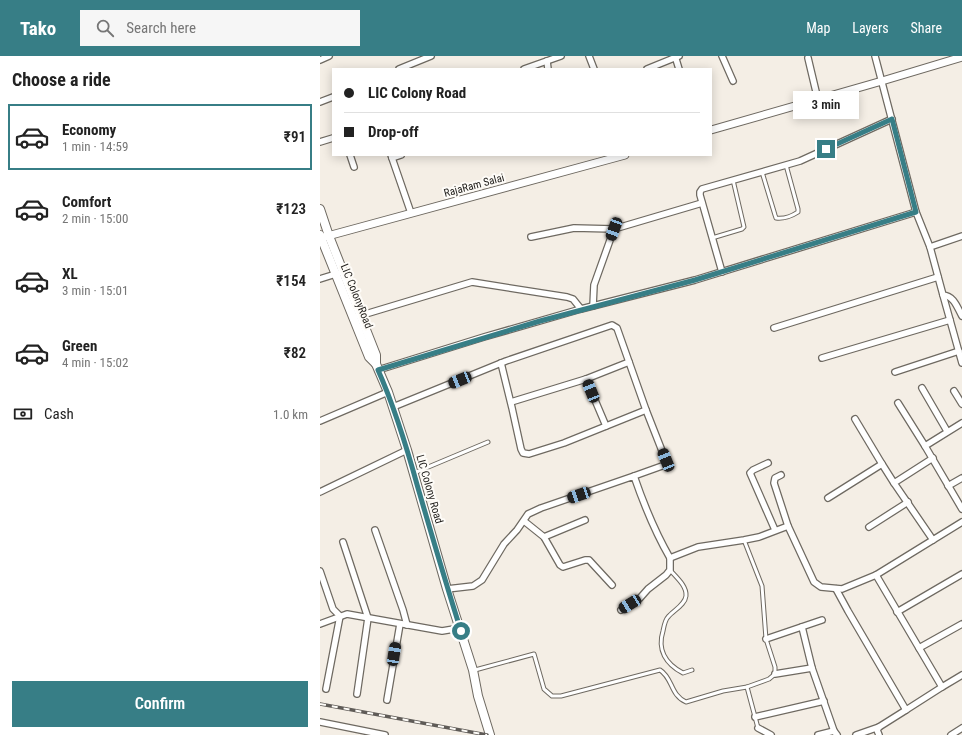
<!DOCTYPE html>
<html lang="en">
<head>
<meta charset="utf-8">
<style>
  :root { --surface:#fff; --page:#f6f6f6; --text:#222; --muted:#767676; --line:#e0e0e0; --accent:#377e86 }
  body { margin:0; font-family:"Roboto Condensed",sans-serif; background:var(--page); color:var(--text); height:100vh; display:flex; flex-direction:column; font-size:15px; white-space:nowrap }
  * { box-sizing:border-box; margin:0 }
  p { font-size:13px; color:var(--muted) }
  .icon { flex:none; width:22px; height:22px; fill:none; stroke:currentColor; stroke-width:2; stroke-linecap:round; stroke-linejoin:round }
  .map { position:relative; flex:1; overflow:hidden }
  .drawer { display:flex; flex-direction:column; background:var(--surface); width:320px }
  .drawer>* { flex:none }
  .hud { position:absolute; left:12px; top:12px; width:380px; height:88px; border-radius:0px; box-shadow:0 2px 10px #0003; display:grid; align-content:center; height:88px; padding:0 12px; background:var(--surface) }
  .end { position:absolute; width:18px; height:18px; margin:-9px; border:5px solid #377e86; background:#fff; box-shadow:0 0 0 2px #fff }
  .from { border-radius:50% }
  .bubble { position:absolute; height:28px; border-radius:0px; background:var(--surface); box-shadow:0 2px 10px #0003; font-size:13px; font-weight:600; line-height:28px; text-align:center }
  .car { position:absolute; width:12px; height:24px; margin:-12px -6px; border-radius:5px; box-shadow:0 0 3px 1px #0007; background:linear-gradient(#222 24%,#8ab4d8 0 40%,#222 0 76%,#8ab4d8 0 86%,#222 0) }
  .hud b { display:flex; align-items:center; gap:14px; height:38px; font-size:15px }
  .hud b+b { border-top:1px solid var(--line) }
  .hud i { width:10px; height:10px; background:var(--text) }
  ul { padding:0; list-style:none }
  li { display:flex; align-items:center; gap:12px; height:66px; margin:0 8px 6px; padding:0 4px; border:2px solid transparent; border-radius:0px }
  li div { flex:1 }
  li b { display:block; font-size:15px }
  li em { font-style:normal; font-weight:600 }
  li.active { border-color:var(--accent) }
  li>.icon { width:36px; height:36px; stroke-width:1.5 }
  h2 { padding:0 12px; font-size:18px; line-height:48px }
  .pay { display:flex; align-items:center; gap:10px; height:44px; padding:0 12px; font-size:15px }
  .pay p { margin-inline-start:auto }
  .action { display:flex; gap:8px; margin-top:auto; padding:8px 12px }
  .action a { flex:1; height:46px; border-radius:0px; background:var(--accent); color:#fff; font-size:16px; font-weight:600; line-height:46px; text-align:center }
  header { display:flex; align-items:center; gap:24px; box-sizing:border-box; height:56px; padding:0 20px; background:var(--accent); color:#fff }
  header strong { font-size:19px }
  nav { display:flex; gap:22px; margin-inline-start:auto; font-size:14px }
  .search { width:280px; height:36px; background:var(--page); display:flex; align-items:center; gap:10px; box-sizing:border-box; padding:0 14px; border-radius:0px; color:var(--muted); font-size:15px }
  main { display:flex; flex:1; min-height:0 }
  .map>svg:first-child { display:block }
</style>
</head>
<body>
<header>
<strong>Tako</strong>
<div class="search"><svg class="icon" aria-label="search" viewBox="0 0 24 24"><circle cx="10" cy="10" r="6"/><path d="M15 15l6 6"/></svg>Search here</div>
<nav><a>Map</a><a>Layers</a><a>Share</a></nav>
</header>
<main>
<section class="drawer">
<h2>Choose a ride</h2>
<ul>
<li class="active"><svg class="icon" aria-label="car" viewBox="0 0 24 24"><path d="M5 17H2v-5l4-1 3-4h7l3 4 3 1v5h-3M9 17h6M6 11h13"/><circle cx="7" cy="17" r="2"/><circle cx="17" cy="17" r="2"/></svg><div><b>Economy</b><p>1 min · 14:59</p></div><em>₹91</em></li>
<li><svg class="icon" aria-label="car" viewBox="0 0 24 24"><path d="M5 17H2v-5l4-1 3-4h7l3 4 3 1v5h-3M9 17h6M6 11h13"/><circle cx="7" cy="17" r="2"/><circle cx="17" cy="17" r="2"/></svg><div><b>Comfort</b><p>2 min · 15:00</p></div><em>₹123</em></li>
<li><svg class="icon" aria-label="car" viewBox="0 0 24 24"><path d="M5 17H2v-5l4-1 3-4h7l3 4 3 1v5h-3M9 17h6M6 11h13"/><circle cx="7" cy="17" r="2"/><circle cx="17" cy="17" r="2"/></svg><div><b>XL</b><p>3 min · 15:01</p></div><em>₹154</em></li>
<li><svg class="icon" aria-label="car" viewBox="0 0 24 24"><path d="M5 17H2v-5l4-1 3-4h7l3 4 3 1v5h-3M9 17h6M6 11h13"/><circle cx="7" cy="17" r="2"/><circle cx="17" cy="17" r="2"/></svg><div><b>Green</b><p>4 min · 15:02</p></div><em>₹82</em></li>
</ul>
<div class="pay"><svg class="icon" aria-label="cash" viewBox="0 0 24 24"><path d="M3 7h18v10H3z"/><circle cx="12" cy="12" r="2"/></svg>Cash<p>1.0 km</p></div>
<div class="action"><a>Confirm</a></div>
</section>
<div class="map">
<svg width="642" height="679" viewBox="0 0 642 679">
  <rect width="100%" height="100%" fill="#f4eee5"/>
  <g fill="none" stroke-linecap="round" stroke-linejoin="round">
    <g stroke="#6e6961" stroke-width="5">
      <g id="service">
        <path d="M442,116L455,159L456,162C463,163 472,160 478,156V153L466,109"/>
        <path d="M392,182L422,173L424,171L413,124"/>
        <path d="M94,417L168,386"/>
        <path d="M424,484L442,530L446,583L455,611V618L449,623L427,631L438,672"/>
        <path d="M350,514C356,521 367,530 366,540C365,549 354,554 348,561C345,564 344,570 343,575C337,594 346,608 363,617L372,614"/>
        <path d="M155,614L214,598L224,633L232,640H241L340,614C353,622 350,639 366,646L403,635L427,631"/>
      </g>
    </g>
    <g stroke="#6e6961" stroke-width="8">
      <g id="minor">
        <path d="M269,0L274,13"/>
        <path d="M355,0L359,13"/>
        <path d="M402,0L413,25"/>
        <path d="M555,0L596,156L610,191L623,239C634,240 637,251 642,260"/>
        <path d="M488,2L498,44"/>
        <path d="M0,4L9,0"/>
        <path d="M227,5L228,13"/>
        <path d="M79,13L111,0"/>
        <path d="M204,13L241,0"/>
        <path d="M327,13L359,0"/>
        <path d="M0,46L13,41"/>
        <path d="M0,86L13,82"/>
        <path d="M30,99L34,111"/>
        <path d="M71,99L72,102L81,99"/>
        <path d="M72,102L91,157"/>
        <path d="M211,181L254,172L294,173L382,147"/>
        <path d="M610,191L642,180"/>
        <path d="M402,216L380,139V136L382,133L480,105L572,63"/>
        <path d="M0,223L19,217"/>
        <path d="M623,239L642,307"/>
        <path d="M273,250L274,229L294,173"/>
        <path d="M39,260L152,226L247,241L253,243L261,253"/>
        <path d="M454,272L618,221"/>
        <path d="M502,302L630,264"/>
        <path d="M181,307L192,352L201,393L203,397L209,398L244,387L326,354"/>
        <path d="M58,314L164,281L261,253L375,224L596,156"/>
        <path d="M575,316L639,295"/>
        <path d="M266,323L309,306"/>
        <path d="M602,332L627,375"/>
        <path d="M634,335L642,348"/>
        <path d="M191,346L266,323L286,370"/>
        <path d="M578,347L605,390"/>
        <path d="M73,351L186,305L292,269L297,272L326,354L346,405L345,408L342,410L314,420"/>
        <path d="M535,363L562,408"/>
        <path d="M0,365L68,336"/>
        <path d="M642,367L605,390L642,453"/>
        <path d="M613,402L574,427L613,484"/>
        <path d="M448,407L433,414L430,417L455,474"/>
        <path d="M461,419L455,422L454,427L468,470"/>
        <path d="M628,430L642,422"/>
        <path d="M0,436L87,394"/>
        <path d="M508,442L562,408L574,427"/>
        <path d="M204,465L224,481L240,509L243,511L265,504H269L292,529"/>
        <path d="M549,471L588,446"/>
        <path d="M55,474L83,554L87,569"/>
        <path d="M224,481L265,464"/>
        <path d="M23,486L48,562L37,638"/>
        <path d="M0,515L13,553L20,560L6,633"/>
        <path d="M127,533L153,530L162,524L184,488L197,474L208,458L221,452L314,420C324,449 335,476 350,502L378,491L424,484L439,481L468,470L494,526L501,531L522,533L556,519L642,466"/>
        <path d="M516,533L528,555L586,654L622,631L556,519"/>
        <path d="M301,554L320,542L328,533L346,519L350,514V502"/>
        <path d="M577,556L642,518"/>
        <path d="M0,568L27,558L122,575L140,572"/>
        <path d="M482,571L492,612L514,675L517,679"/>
        <path d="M446,583L502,564"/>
        <path d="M599,592L642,568"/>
        <path d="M455,618L492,612"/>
        <path d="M622,631L642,619"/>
        <path d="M67,644L80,568"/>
        <path d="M435,661L504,645"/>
        <path d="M0,666L65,679"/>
        <path d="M438,672L451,679"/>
        <path d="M498,679L514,675"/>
        <path d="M536,679L559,671"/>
        <path d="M559,679L557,674L559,671L586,654"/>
        <path d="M631,679L642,672"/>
      </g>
    </g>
    <g stroke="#6e6961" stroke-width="9">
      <g id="tertiary">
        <path d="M391,74L562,25L642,1"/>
        <path d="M4,181L305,99"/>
      </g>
    </g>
    <g stroke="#6e6961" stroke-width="10">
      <g id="secondary">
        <path d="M0,153L9,180L56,299V308L68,336L87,394L127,533L153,614L158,640L170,679"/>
        <path d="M0,179L49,301L56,308"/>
      </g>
    </g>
    <use href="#service" stroke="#fff" stroke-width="3"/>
    <use href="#minor" stroke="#fff" stroke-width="5.5"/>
    <use href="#tertiary" stroke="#fff" stroke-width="7"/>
    <use href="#secondary" stroke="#fff" stroke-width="8"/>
    <g stroke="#5f5b57" stroke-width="3.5">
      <path id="rail" d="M0,648L167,679"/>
    </g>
    <use href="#rail" stroke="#fefcf8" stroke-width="2" stroke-dasharray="6" stroke-linecap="butt"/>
  </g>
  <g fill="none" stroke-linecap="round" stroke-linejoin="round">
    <path stroke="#377e86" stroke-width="5" d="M141,575C126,528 112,480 98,432C87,392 75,352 58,314L220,265L375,224L596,156L572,63L506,93"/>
  </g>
  <g text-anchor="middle" stroke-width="4" stroke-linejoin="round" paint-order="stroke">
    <g font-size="11" fill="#1f1d1a" stroke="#fefcf8">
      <text transform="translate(154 129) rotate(-15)" y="4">RajaRam Salai</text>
      <text transform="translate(37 240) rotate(68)" y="4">LIC ColonyRoad</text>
      <text transform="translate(110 433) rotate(74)" y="4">LIC Colony Road</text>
    </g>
  </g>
</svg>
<i class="end from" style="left:141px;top:575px"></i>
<i class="end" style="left:506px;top:93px"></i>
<div class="bubble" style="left:473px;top:35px;width:66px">3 min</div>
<i class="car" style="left:294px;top:173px;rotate:200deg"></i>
<i class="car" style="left:140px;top:324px;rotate:248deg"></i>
<i class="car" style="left:271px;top:335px;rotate:338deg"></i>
<i class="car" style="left:346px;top:404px;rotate:338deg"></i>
<i class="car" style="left:259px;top:439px;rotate:251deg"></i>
<i class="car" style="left:310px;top:548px;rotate:239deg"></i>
<i class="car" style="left:74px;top:598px;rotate:9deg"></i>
<div class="hud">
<b><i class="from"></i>LIC Colony Road</b>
<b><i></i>Drop-off</b>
</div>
</div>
</main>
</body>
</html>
